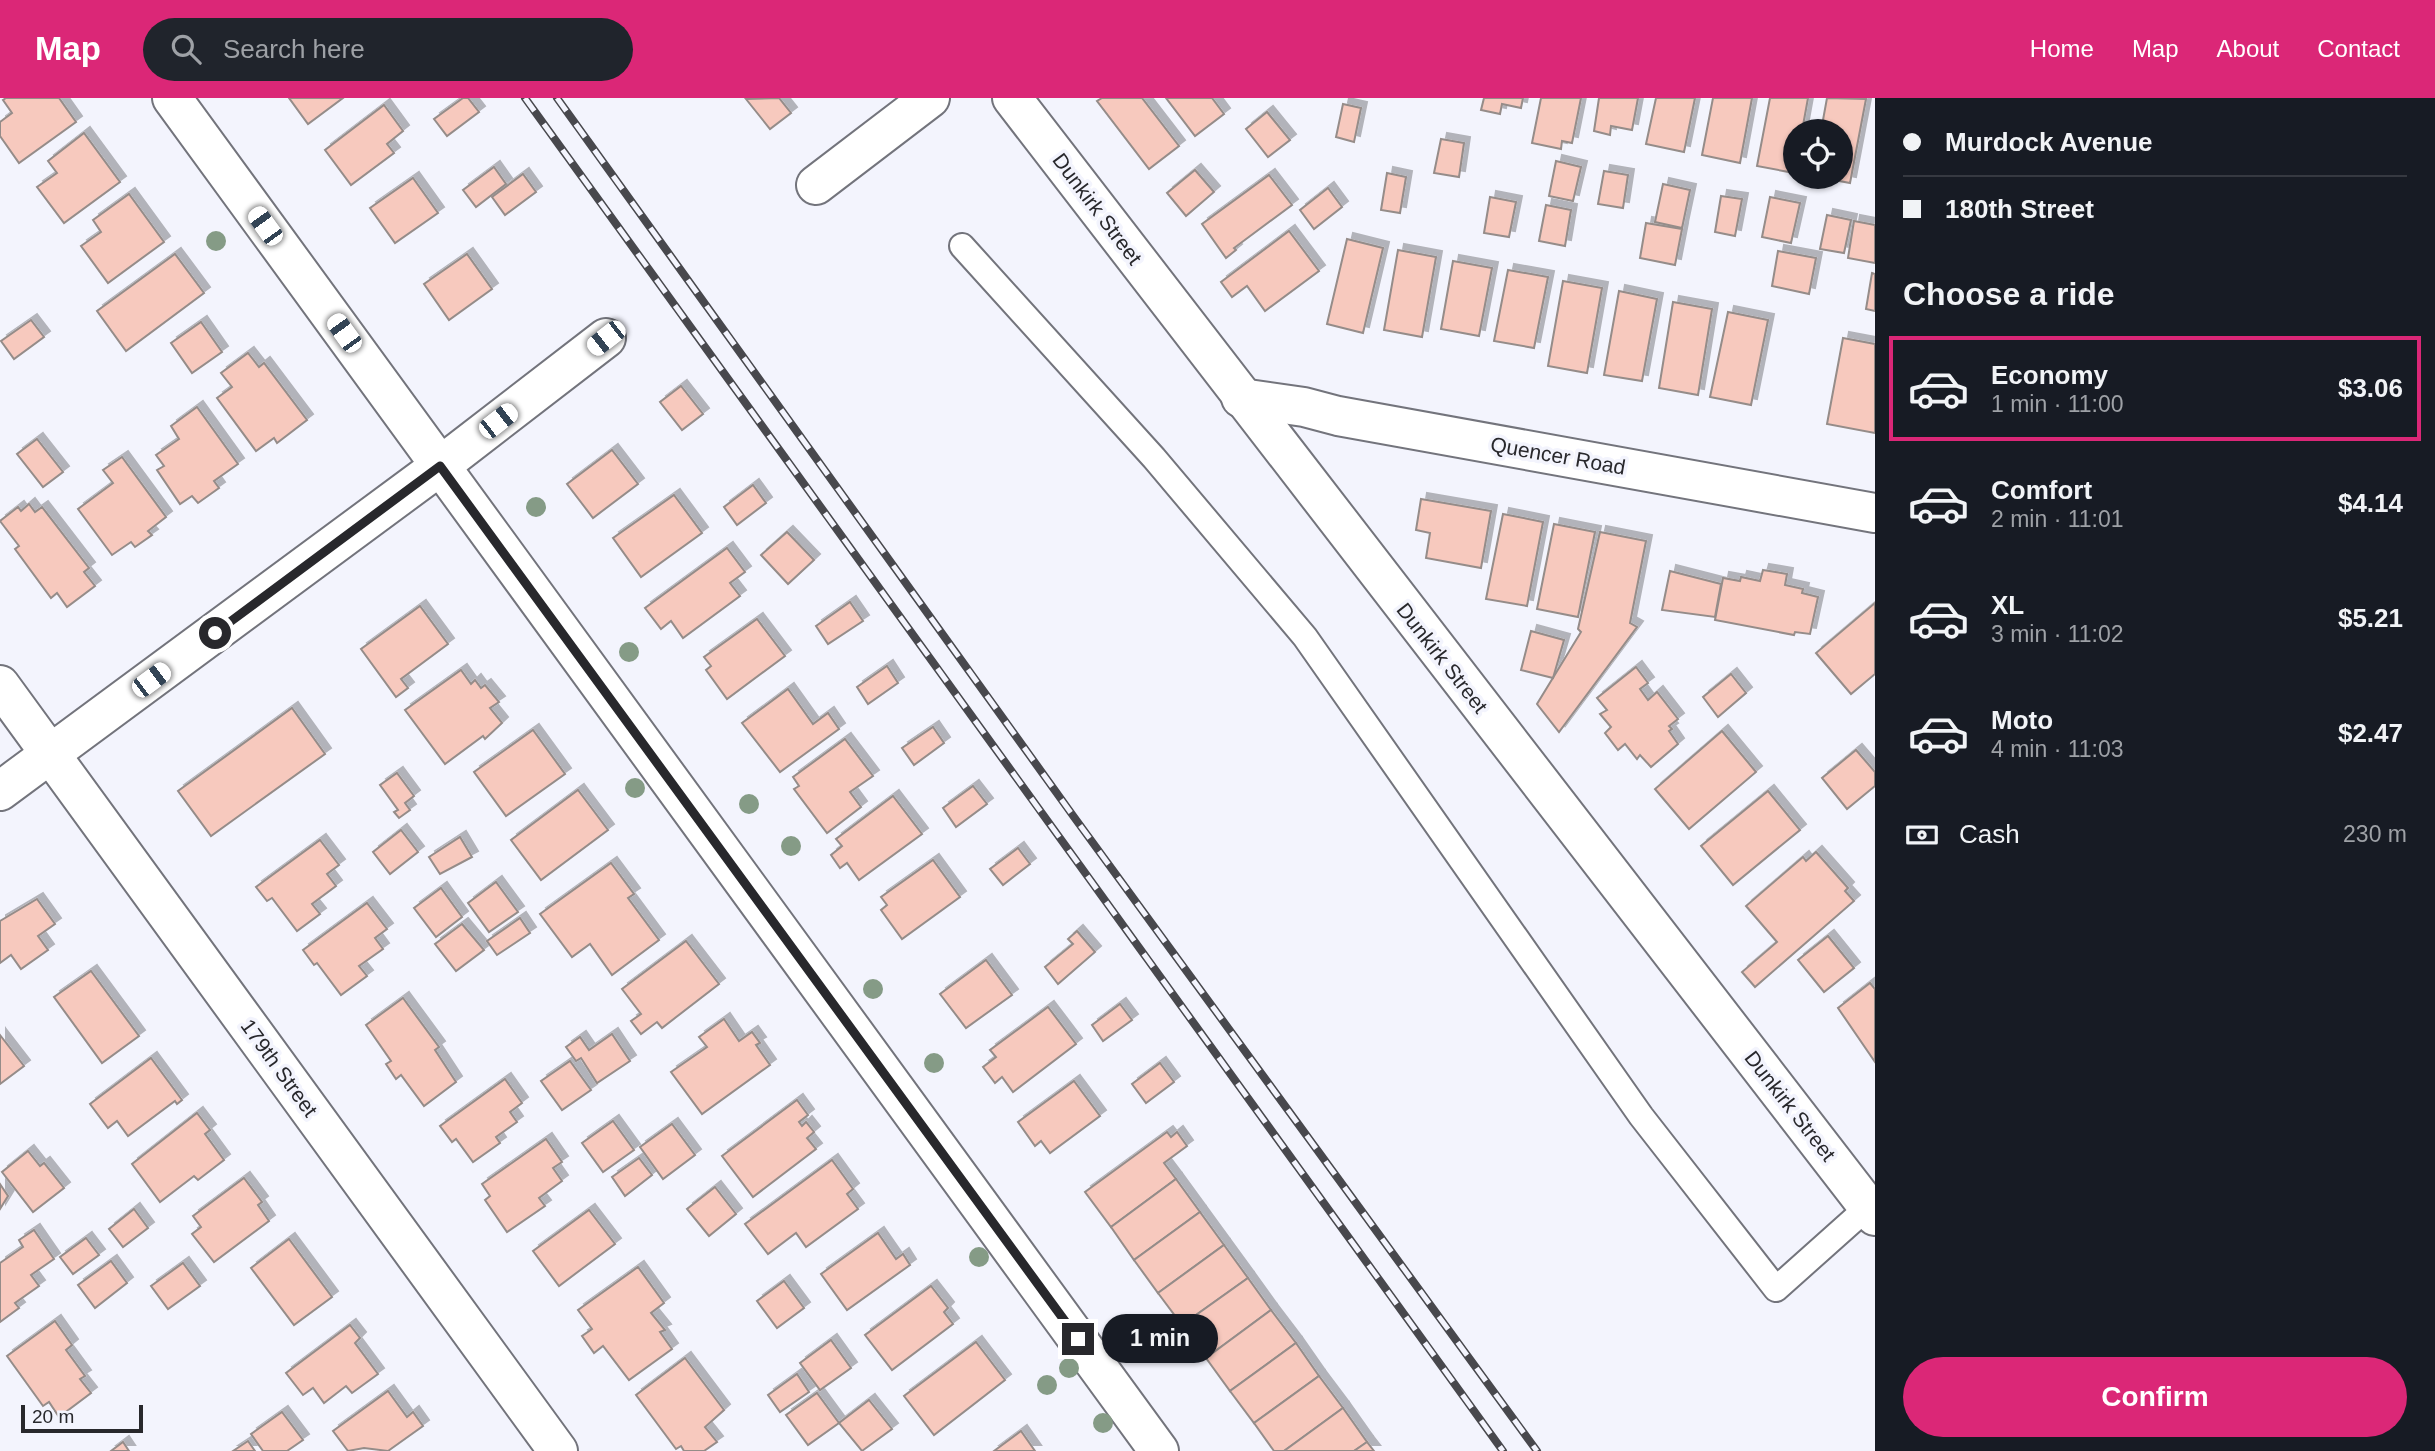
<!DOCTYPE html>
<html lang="en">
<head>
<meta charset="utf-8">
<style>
  :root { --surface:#171b24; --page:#20242c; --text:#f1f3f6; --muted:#9ea1a6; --line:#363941; --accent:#db2777 }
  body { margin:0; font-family:Arial,sans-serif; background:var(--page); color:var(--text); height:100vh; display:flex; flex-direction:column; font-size:26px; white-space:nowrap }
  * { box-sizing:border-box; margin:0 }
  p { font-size:23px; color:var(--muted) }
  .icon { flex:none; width:38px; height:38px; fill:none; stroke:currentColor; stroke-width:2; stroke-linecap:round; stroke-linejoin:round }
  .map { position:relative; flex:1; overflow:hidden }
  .drawer { display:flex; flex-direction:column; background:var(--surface); width:560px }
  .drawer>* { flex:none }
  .guide { display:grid; align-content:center; height:154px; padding:0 28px; background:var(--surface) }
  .tools { position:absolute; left:1783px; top:21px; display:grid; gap:14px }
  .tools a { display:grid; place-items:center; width:70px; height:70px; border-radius:50%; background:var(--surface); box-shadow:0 2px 5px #0004; font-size:35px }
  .scale { position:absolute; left:21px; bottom:18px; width:122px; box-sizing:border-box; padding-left:7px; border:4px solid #28282c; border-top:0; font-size:19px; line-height:24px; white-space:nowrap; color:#28282c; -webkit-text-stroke:5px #f3f4fd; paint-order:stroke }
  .end { position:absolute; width:32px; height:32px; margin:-16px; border:9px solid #28282c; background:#fff; box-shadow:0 0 0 4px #fff }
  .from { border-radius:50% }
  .bubble { position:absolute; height:49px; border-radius:24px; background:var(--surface); box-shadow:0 2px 5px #0004; font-size:23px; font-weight:600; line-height:49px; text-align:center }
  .car { position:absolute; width:21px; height:42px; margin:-21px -10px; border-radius:9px; box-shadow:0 0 5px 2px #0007; background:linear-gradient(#fff 24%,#345 0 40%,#fff 0 76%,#345 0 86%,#fff 0) }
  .guide b { display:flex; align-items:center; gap:24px; height:66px; font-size:26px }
  .guide b+b { border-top:2px solid var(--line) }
  .guide i { width:18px; height:18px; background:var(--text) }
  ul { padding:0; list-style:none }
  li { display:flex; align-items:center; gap:21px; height:105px; margin:0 14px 10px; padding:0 14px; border:4px solid transparent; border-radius:0px }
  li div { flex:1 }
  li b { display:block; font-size:26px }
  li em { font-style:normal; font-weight:600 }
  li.selected { border-color:var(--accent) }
  li>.icon { width:63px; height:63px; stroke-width:1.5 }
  h2 { padding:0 28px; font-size:32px; line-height:84px }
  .pay { display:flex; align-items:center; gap:18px; height:77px; padding:0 28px; font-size:26px }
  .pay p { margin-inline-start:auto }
  .button { display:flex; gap:14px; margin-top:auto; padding:14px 28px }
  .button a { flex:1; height:80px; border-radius:42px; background:var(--accent); color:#fff; font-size:28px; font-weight:600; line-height:80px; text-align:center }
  header { display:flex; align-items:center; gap:42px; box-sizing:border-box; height:98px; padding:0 35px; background:var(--accent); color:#fff }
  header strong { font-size:33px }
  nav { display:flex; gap:38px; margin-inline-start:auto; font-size:24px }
  .search { width:490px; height:63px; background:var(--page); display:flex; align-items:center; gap:18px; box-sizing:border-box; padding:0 24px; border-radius:38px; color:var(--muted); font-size:26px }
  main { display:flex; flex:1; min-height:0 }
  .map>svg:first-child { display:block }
</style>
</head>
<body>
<header>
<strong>Map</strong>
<div class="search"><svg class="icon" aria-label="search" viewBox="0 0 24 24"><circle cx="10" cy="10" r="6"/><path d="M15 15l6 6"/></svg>Search here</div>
<nav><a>Home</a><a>Map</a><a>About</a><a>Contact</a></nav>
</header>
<main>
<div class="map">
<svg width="1875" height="1353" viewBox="0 0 1875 1353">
  <defs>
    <filter id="shadow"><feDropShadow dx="6" dy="-6" stdDeviation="0" flood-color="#0004"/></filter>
  </defs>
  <rect width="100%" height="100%" fill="#f3f4fd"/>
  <g fill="#f7c9be" stroke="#958c89" stroke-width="2" filter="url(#shadow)">
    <path d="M6,0H59L76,24L19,65L0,38V24L12,15L3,2Z"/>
    <path d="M289,0H343L308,26Z"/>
    <path d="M463,0H468L479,14L447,38L434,21Z"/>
    <path d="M779,0L791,15L770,31L746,1Z"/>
    <path d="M1102,0H1142L1179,48L1149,71L1097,3Z"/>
    <path d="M1166,0H1212L1224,16L1195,38Z"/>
    <path d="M1484,0H1523L1521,10L1502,6L1500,16L1481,12Z"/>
    <path d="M1541,0H1581L1572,45L1562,43L1561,51L1532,45Z"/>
    <path d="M1599,0H1638L1632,32L1611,28L1610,37L1594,33Z"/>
    <path d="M1656,0H1695L1684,54L1646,46Z"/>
    <path d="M1713,0H1752L1740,65L1702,57Z"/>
    <path d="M1770,0H1808L1802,33H1796L1794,75L1757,68Z"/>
    <path d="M1827,0L1866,1L1850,85L1818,79H1841V33H1821Z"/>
    <path d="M1343,6L1361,10L1354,44L1336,39Z"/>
    <path d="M384,7L403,33L387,46L394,55L351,87L325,52Z"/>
    <path d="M1267,14L1290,42L1268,59L1246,31Z"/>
    <path d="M84,35L120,84L64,125L37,89L57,75L48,63Z"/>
    <path d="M1441,41L1464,45L1459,79L1434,75Z"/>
    <path d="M1556,63L1581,69L1573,103L1549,98Z"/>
    <path d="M494,69L506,86L476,109L463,92Z"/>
    <path d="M1195,72L1214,94L1186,118L1167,95Z"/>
    <path d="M1604,73L1628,77L1623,110L1598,106Z"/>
    <path d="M1387,75L1406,79L1400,115L1381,112Z"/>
    <path d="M523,76L536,94L505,117L492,99Z"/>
    <path d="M1269,77L1292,107L1234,150L1236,152L1226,160L1202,126Z"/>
    <path d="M413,80L438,115L395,145L370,110Z"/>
    <path d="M1663,86L1690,92L1682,130L1655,124Z"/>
    <path d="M1328,90L1342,109L1314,131L1300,112Z"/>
    <path d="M129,96L164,144L108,185L81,148L101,134L93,122Z"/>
    <path d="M1721,98L1742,101L1735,138L1715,134Z"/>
    <path d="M1490,99L1516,104L1509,139L1484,135Z"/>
    <path d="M1770,99L1800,105L1791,145L1762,139Z"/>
    <path d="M1546,107L1571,112L1565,148L1539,143Z"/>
    <path d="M1827,117L1851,122L1844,155L1820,151Z"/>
    <path d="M1854,123L1875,127V165L1848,160Z"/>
    <path d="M1646,125L1682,131L1675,167L1640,160Z"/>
    <path d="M1289,133L1319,173L1265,213L1247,188L1232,199L1221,184Z"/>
    <path d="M1347,141L1383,150L1363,235L1327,226Z"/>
    <path d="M1398,152L1436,159L1422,239L1384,232Z"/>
    <path d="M1778,153L1816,160L1809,196L1772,188Z"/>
    <path d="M175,156L204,195L126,253L97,213Z"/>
    <path d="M467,156L492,191L449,222L424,186Z"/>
    <path d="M1453,163L1492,170L1479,238L1441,231Z"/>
    <path d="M1508,172L1548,179L1534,250L1494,243Z"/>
    <path d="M1872,175L1875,176V213L1866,211Z"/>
    <path d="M1563,183L1602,190L1587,275L1548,268Z"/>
    <path d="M1619,193L1657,201L1642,283L1604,277Z"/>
    <path d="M1673,204L1712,211L1698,297L1659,290Z"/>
    <path d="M1728,214L1768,222L1751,307L1710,299Z"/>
    <path d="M31,222L44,239L14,261L1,243Z"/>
    <path d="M201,224L222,254L192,275L171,245Z"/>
    <path d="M1843,240L1875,246V335L1827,326Z"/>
    <path d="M248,255L259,269L264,265L307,322L277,345L274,340L256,353L217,300L232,289L221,275Z"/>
    <path d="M681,288L703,316L682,332L660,304Z"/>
    <path d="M197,309L238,366L214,383L219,390L198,405L192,398L180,406L157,372L164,368L156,357L179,341L171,328Z"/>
    <path d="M37,341L63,374L43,389L17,356Z"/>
    <path d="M612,352L638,386L593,420L567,386Z"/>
    <path d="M122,359L166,419L148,433L152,437L135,449L131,444L112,457L78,411L113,385L103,372Z"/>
    <path d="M753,387L766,405L737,427L724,409Z"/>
    <path d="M674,397L702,435L641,479L613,440Z"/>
    <path d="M1421,401L1491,413L1481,470L1426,460L1430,435L1416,432Z"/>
    <path d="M29,406L35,414L42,409L89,470L84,474L95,488L67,509L57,495L51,500L15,451L19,448L0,423L18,409L21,413Z"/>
    <path d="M1503,416L1543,424L1527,508L1486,501Z"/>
    <path d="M1554,426L1595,434L1578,519L1537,511Z"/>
    <path d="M787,434L814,462L788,486L761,457Z"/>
    <path d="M1600,434L1646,443L1630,525L1637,529L1559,634L1537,606L1581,534L1578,531Z"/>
    <path d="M727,450L745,474L730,485L740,498L683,540L671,523L661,531L645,510Z"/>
    <path d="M1763,472L1787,476L1785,487L1803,491L1802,495L1818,499L1810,536L1795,534L1794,537L1715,522L1723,480L1740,483L1741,479L1760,483Z"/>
    <path d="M1670,473L1721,486L1715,519L1662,512Z"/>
    <path d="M850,504L863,523L828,546L816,528Z"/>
    <path d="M1875,505V576L1851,596L1816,555Z"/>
    <path d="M420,508L448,546L401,581L408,590L396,599L361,551Z"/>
    <path d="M757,521L785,558L727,601L706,572L711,568L704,559Z"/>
    <path d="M1531,533L1564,542L1553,580L1521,572Z"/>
    <path d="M887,568L898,585L868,606L857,589Z"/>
    <path d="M1636,569L1648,585L1640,591L1648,602L1657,594L1678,621L1669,628L1672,631L1669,633L1678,646L1651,669L1640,657L1637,661L1625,646L1618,652L1605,635L1611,629L1600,616L1607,612L1597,600Z"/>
    <path d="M461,572L471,586L475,582L481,590L485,587L499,604L490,610L502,625L485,641L483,638L445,666L405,612Z"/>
    <path d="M1731,576L1746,595L1718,619L1703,599Z"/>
    <path d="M788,591L813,626L828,615L839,631L780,674L742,625Z"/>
    <path d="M292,610L325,656L211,738L178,693Z"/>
    <path d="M933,629L944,645L914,667L902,650Z"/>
    <path d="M533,632L565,676L506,718L474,674Z"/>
    <path d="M1722,633L1756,674L1689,731L1655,691Z"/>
    <path d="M845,641L873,678L850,694L861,709L827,735L794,691L799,688L793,679Z"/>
    <path d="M1856,652L1875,674V688L1847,711L1822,680Z"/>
    <path d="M397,675L414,698L405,705L410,712L399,720L394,714L398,712L380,687Z"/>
    <path d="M973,688L987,706L956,729L943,710Z"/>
    <path d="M578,692L608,732L541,782L511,742Z"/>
    <path d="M1768,693L1800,732L1733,787L1701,748Z"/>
    <path d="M893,698L922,736L859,782L847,765L840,770L831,757L842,748L836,741Z"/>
    <path d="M401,732L418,754L390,776L373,754Z"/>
    <path d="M460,739L472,759L440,776L429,759Z"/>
    <path d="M320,742L339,767L327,776L336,788L312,806L320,816L297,833L272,800L267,803L256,789Z"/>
    <path d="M1018,750L1030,766L1003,787L990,771Z"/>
    <path d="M1816,754L1848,790L1845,793L1854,803L1755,889L1742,874L1777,844L1746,808L1803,759L1806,763Z"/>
    <path d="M933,762L960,799L902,841L881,812L887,807L881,799Z"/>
    <path d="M611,765L634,796L628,800L659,842L612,877L590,846L572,859L540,816Z"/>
    <path d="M496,784L518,814L489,834L468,805Z"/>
    <path d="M441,790L462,819L436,839L414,810Z"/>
    <path d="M37,801L55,826L38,838L48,852L21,871L11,857L0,865V823Z"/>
    <path d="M367,805L387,831L375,840L383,851L359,868L367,878L341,897L317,865L314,867L303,852Z"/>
    <path d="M520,820L530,835L497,857L487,843Z"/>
    <path d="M462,826L484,852L456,873L435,846Z"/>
    <path d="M1077,833L1095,854L1058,886L1045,869L1073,846L1068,841Z"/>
    <path d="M1828,838L1854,870L1824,894L1798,862Z"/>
    <path d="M686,843L719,886L662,930L657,924L641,936L631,923L641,916L622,891Z"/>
    <path d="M986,862L1012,897L966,930L940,896Z"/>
    <path d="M91,873L139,938L102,965L54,899Z"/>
    <path d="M1870,885L1875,891V964L1838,910Z"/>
    <path d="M403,900L439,949L435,952L456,984L424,1008L401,977L396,981L386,966L391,963L366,927Z"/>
    <path d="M1120,906L1132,922L1103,943L1092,927Z"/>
    <path d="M1048,909L1076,946L1013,994L1002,979L995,985L983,969L996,959L990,952Z"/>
    <path d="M724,921L739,943L752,934L760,945L756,947L770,967L702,1016L671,974L707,949L699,939Z"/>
    <path d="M612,936L630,963L597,985L581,960L576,963L566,949L580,939L589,952Z"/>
    <path d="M0,937L24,968L0,986Z"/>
    <path d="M151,960L182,1002L177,1006L175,1003L128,1038L117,1023L108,1030L90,1006Z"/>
    <path d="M570,963L591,992L562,1012L541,983Z"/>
    <path d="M1160,965L1174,984L1146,1005L1132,986Z"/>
    <path d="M505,981L522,1005L510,1014L517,1024L496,1039L500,1045L473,1064L456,1041L452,1044L440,1028Z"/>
    <path d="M1074,983L1100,1018L1050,1055L1041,1043L1035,1048L1018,1024Z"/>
    <path d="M797,1002L808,1017L799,1024L802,1028L806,1024L814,1034L807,1040L816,1051L753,1099L722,1058Z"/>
    <path d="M197,1015L210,1032L205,1036L224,1062L198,1082L194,1078L160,1104L132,1066Z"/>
    <path d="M613,1023L634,1052L603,1074L582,1045Z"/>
    <path d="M672,1026L695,1057L663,1081L640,1049Z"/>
    <path d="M1167,1034L1171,1039L1177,1034L1187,1048L1164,1065L1176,1081L1111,1129L1085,1094Z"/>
    <path d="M546,1041L562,1064L553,1070L562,1083L539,1100L545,1108L507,1134L485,1102L490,1098L482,1086Z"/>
    <path d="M28,1053L40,1068L44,1065L64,1090L33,1114L2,1074Z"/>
    <path d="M639,1060L652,1077L625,1098L612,1079Z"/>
    <path d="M832,1062L853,1091L847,1096L858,1111L806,1149L796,1135L768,1156L745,1126Z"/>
    <path d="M244,1080L262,1104L258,1107L269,1123L214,1164L192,1136L201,1129L193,1118Z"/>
    <path d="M1176,1081L1200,1114L1134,1162L1111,1129Z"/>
    <path d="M0,1086L8,1098L0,1111Z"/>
    <path d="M715,1089L736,1116L709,1138L687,1111Z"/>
    <path d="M134,1111L148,1130L123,1149L109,1131Z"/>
    <path d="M589,1112L615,1146L559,1188L533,1153Z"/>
    <path d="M1200,1114L1224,1147L1158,1195L1134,1162Z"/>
    <path d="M34,1132L54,1161L31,1177L39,1188L15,1205L19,1210L0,1224V1165L23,1149L19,1142Z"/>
    <path d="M878,1135L896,1161L903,1156L910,1167L847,1212L821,1176Z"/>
    <path d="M86,1140L99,1157L73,1176L60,1159Z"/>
    <path d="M289,1141L332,1199L294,1227L251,1170Z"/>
    <path d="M1224,1147L1248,1180L1182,1227L1158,1195Z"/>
    <path d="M111,1163L127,1185L95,1210L78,1187Z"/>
    <path d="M183,1165L200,1188L168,1211L151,1188Z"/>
    <path d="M638,1169L664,1205L651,1215L665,1232L660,1234L672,1251L629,1282L603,1248L594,1255L582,1238L592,1231L578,1212Z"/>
    <path d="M1248,1180L1271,1212L1206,1260L1182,1227Z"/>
    <path d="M784,1183L804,1210L777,1230L757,1203Z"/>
    <path d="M931,1188L948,1210L944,1214L953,1226L892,1272L865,1237Z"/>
    <path d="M1271,1212L1296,1245L1230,1293L1206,1260Z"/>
    <path d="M55,1223L72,1247L66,1252L85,1278L80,1281L91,1295L59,1319L49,1304L43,1308L7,1258Z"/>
    <path d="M350,1227L360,1240L355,1245L378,1276L352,1295L346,1288L324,1305L313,1290L303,1297L286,1275Z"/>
    <path d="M831,1242L851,1270L820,1292L800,1265Z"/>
    <path d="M976,1244L1005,1282L934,1337L904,1298Z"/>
    <path d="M1296,1245L1319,1278L1254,1325L1230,1293Z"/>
    <path d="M685,1260L724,1312L705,1329L717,1344L704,1353H684L681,1348L676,1351L636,1297Z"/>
    <path d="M797,1276L809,1294L780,1314L768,1297Z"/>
    <path d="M1319,1278L1343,1310L1284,1353H1274L1254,1325Z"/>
    <path d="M388,1293L407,1319L413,1314L423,1328L388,1353L364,1350L348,1353L333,1333Z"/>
    <path d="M817,1295L839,1325L808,1347L786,1317Z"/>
    <path d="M869,1302L892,1331L862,1353L839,1325Z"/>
    <path d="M1343,1310L1367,1344L1354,1353H1284Z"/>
    <path d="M282,1314L303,1342L287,1353H263L251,1336Z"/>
    <path d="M1021,1333L1035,1353H994Z"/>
    <path d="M248,1343L255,1353H233Z"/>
    <path d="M123,1344L129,1353H111Z"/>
    <path d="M1367,1344L1374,1353H1354Z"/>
  </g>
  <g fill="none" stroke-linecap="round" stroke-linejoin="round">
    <g stroke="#73747c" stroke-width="28">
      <path id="lane" d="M962,148L1154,360L1305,539L1641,1018L1776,1191L1868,1109"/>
    </g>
    <g stroke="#73747c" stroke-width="42">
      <g id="street">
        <path d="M172,0L1159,1353"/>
        <path d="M816,87L930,0"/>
        <path d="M1241,300L1304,309L1338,318L1875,415"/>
        <path d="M0,587L558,1353"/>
        <path d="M0,693L440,368L606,240"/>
      </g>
    </g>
    <g stroke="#73747c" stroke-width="42">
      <path id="secondary" d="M1012,0L1875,1118"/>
    </g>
    <use href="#lane" stroke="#fff" stroke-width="24"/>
    <use href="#street" stroke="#fff" stroke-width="38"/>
    <use href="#secondary" stroke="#fff" stroke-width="38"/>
    <g stroke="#48484d" stroke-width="8">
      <g id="rail">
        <path d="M525,0L1503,1353"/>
        <path d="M557,0L1074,719L1537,1353"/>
      </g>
    </g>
    <use href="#rail" stroke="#f3f4fd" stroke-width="5" stroke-dasharray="16" stroke-linecap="butt"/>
  </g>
  <g fill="#859b86">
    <circle cx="216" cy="143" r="10"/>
    <circle cx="536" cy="409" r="10"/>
    <circle cx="629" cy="554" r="10"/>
    <circle cx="635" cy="690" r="10"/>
    <circle cx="749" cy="706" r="10"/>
    <circle cx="791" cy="748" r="10"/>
    <circle cx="873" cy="891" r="10"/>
    <circle cx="934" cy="965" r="10"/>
    <circle cx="979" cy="1159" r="10"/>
    <circle cx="1069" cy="1270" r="10"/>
    <circle cx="1047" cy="1287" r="10"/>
    <circle cx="1103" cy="1325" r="10"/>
  </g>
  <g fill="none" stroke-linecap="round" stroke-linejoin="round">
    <path stroke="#28282c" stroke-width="9" d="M215,535L440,368L1078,1241"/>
  </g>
  <g text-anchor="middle" stroke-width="7" stroke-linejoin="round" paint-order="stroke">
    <g font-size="21" fill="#28282c" stroke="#f3f4fd">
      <text transform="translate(1097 111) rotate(53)" y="7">Dunkirk Street</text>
      <text transform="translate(1558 358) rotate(10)" y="7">Quencer Road</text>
      <text transform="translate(1442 560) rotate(52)" y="7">Dunkirk Street</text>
      <text transform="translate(279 970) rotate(54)" y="7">179th Street</text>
      <text transform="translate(1790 1008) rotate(52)" y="7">Dunkirk Street</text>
    </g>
  </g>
</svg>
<div class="tools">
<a><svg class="icon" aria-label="locate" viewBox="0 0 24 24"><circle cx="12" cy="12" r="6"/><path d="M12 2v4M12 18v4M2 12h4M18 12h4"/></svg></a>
</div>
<div class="scale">20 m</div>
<i class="end from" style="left:215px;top:535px"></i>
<i class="end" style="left:1078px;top:1241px"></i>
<div class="bubble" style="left:1102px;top:1216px;width:116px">1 min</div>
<i class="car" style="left:265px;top:128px;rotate:324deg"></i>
<i class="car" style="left:344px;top:235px;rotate:324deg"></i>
<i class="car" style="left:606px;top:240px;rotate:232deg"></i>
<i class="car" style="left:498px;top:323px;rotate:52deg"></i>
<i class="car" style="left:151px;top:582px;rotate:53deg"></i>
</div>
<section class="drawer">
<div class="guide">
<b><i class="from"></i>Murdock Avenue</b>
<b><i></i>180th Street</b>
</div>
<h2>Choose a ride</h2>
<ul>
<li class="selected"><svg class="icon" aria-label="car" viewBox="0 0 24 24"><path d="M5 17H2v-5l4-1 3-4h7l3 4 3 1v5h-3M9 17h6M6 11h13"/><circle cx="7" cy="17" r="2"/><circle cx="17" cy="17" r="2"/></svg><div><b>Economy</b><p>1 min · 11:00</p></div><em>$3.06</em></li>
<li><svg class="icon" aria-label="car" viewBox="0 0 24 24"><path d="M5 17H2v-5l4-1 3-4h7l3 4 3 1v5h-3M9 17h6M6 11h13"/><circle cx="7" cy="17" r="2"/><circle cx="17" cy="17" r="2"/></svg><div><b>Comfort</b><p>2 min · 11:01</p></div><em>$4.14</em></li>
<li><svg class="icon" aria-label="car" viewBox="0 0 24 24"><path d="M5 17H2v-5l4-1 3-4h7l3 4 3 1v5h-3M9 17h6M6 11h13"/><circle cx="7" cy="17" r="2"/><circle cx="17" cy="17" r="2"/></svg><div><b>XL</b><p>3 min · 11:02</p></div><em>$5.21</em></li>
<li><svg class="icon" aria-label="car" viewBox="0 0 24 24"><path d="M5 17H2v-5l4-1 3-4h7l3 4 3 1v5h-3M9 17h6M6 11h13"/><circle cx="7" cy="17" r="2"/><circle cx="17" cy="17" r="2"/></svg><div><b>Moto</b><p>4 min · 11:03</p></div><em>$2.47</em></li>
</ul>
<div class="pay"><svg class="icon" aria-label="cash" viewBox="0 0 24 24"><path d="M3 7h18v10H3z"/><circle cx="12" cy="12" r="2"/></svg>Cash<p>230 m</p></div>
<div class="button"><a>Confirm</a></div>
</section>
</main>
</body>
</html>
